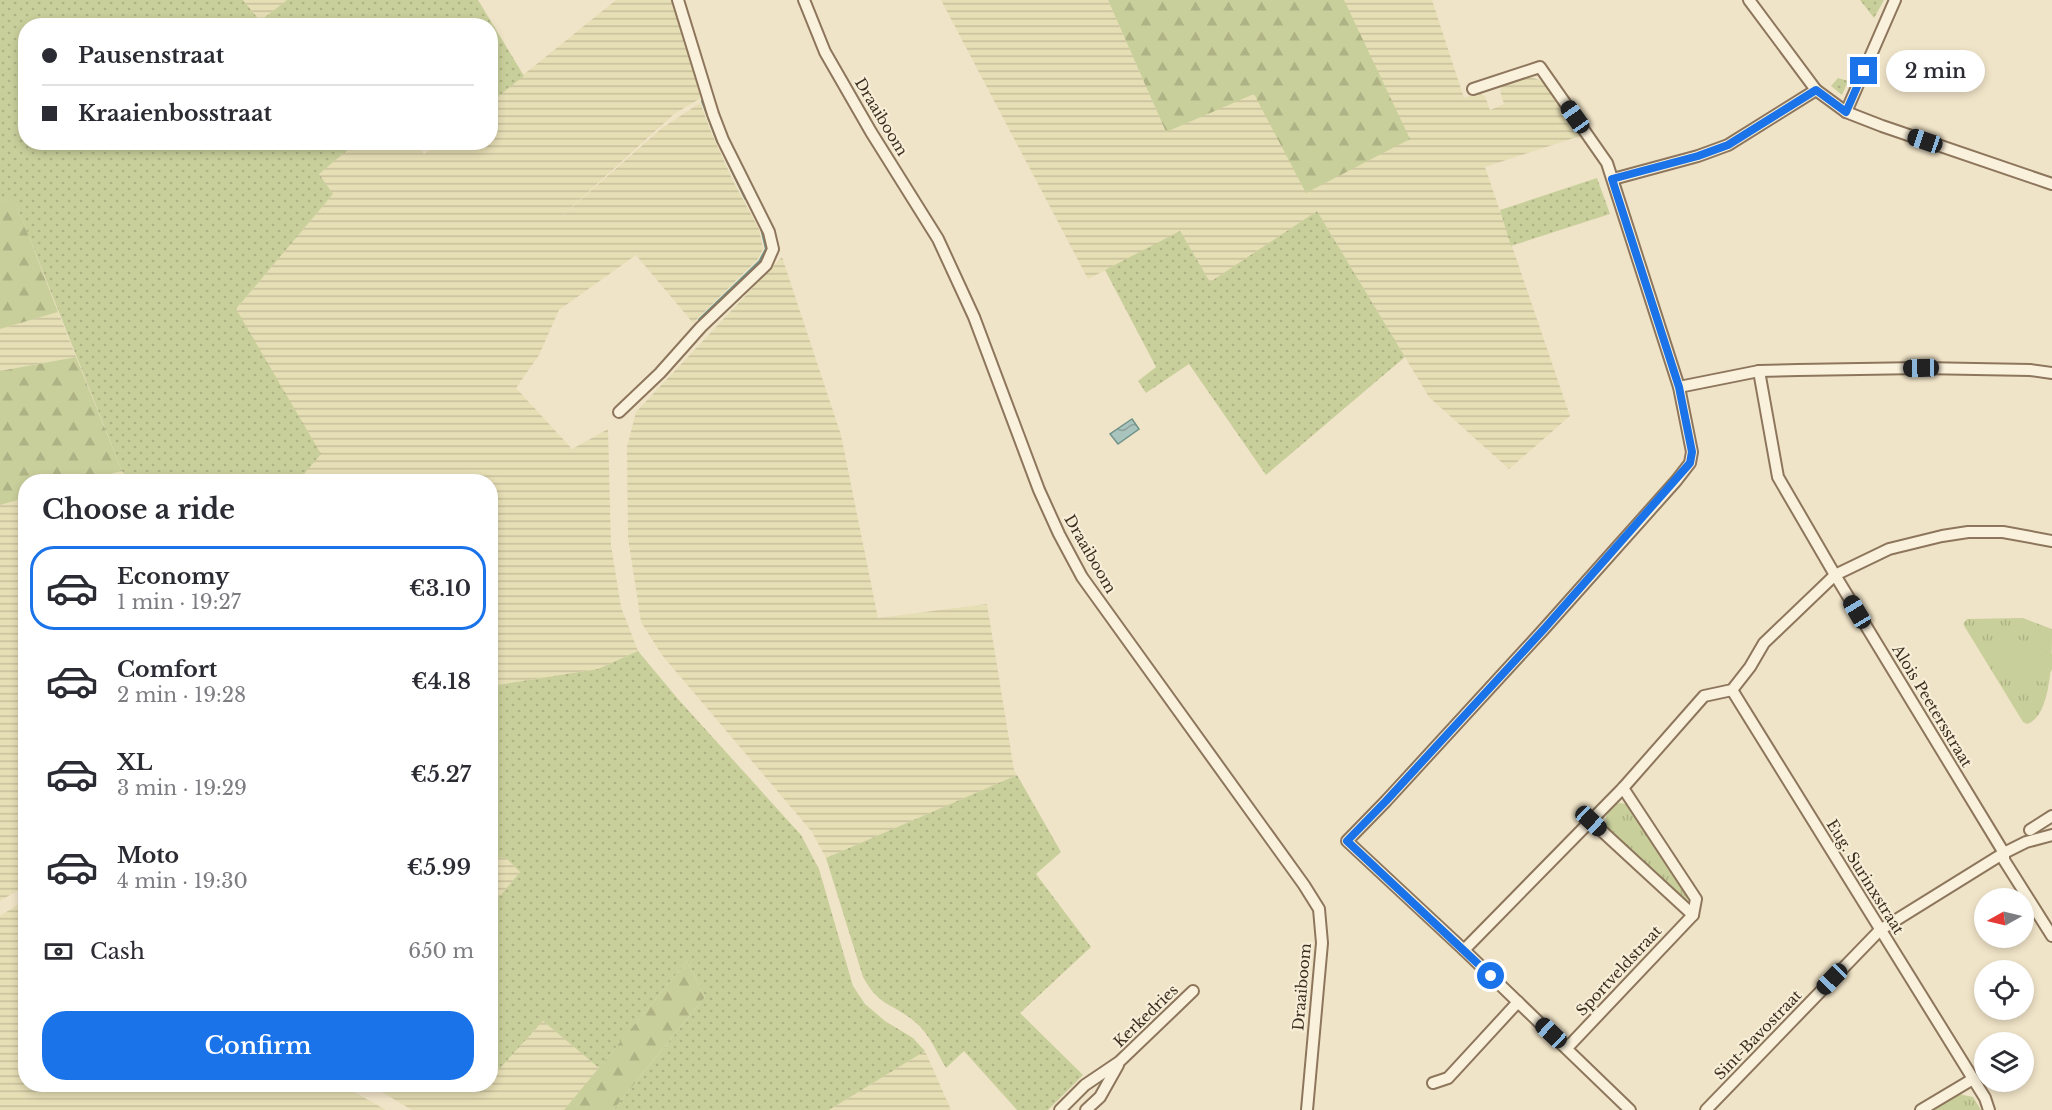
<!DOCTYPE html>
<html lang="en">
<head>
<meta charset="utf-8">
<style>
  :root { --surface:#fff; --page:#f2f2f3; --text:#2b2b33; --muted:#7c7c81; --line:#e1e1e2; --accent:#1a73e8 }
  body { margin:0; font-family:"Libre Baskerville",serif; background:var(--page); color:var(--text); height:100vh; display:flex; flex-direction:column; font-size:22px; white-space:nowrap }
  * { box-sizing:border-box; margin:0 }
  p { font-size:20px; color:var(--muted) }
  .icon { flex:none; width:33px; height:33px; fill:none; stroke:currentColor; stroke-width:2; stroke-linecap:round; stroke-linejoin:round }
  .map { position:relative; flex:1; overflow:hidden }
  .side { position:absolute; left:18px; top:474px; width:480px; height:618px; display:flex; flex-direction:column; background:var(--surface); border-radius:24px; box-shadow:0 3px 9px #0003 }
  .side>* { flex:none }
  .hud { position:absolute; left:18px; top:18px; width:480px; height:132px; border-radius:24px; box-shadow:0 3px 9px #0003; display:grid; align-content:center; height:132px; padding:0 24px; background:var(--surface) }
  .needle { width:39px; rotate:262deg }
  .tools { position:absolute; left:1974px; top:888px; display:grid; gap:12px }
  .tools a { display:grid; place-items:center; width:60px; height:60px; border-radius:50%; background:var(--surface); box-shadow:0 3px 9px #0003; font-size:30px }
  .end { position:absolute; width:27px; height:27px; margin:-14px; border:8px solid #1a73e8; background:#fff; box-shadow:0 0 0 3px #fff }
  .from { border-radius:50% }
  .bubble { position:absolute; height:42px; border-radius:21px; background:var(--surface); box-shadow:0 3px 9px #0003; font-size:20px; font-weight:600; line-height:42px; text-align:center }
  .car { position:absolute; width:18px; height:36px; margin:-18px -9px; border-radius:8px; box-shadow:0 0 4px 2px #0007; background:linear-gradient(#222 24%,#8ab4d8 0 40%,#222 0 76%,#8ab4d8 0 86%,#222 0) }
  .hud b { display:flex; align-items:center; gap:21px; height:57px; font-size:22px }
  .hud b+b { border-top:2px solid var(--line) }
  .hud i { width:15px; height:15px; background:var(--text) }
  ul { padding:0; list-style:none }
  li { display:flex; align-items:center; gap:18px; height:84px; margin:0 12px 9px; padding:0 12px; border:3px solid transparent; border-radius:24px }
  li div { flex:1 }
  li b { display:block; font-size:22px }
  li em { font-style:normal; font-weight:600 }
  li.active { border-color:var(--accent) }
  li>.icon { width:54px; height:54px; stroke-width:1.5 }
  h2 { padding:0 24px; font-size:27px; line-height:72px }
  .pay { display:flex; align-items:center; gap:15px; height:66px; padding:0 24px; font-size:22px }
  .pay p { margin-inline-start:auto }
  .primary-button { display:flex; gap:12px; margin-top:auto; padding:12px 24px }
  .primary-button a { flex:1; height:69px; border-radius:24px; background:var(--accent); color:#fff; font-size:24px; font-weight:600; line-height:69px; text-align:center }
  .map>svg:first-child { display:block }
</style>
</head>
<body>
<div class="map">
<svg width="2052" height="1110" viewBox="0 0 2052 1110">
  <defs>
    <pattern id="farmland-rules" width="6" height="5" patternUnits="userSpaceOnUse" patternTransform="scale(1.5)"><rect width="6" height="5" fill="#e6deb5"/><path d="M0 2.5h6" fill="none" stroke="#c6bf9b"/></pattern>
    <pattern id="grass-dots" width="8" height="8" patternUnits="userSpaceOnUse" patternTransform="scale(1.5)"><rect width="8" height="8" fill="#c9cf9b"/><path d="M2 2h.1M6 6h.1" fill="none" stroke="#aeb285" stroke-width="1.8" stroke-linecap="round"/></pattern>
    <pattern id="forest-firs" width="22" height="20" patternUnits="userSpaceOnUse" patternTransform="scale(1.5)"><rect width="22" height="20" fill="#c9cf9b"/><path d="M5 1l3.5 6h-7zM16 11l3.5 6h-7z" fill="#aeb285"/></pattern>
    <pattern id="park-tufts" width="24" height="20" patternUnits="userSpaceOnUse" patternTransform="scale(1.5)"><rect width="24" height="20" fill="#c9cf9b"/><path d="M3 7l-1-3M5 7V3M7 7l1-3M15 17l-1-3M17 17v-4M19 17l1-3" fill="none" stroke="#aeb285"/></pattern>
    <pattern id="water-waves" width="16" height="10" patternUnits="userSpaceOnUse" patternTransform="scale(1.5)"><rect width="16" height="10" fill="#a9c4bc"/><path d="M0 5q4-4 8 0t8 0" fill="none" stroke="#8ba098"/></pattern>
  </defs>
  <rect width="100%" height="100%" fill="#f0e4c8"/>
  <g fill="url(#farmland-rules)">
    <path d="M243,0H287L260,21Z"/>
    <path d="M616,0H671L701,98L674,114L554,223L662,128L700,103L712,134L733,181L759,229L763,249L757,260L693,323L636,255L559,310L539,355L516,388L572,449L608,429L611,545L621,607L638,651L598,669L491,686L490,482L300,481L236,309L333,194L318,174L356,143H417L424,154L439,143L490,142L491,101Z"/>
    <path d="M941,0H1108L1166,132L1336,0H1432L1464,98L1478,93L1485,96L1490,110L1504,104L1500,91L1503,83L1528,76L1545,82L1580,136L1485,167L1570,416L1509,469L1429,397L1317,211L1210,282L1180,232L1088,279Z"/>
    <path d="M782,257L841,435L878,618L987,604L1014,770L1017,775L826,858L812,832L662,655L641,622L628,538L627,447L636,412Z"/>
    <path d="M58,312L76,357L0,371V329Z"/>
    <path d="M122,471L129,481L84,482Z"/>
    <path d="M25,498V886L0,901V505Z"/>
    <path d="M491,857L506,858L520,872L491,908Z"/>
    <path d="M25,900L26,1084L342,1085L386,1110H0V916Z"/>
    <path d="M543,1021L599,1068L564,1110H412L370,1085L490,1084L491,1078Z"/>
    <path d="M925,1051L951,1110H829Z"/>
  </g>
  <g fill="url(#grass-dots)">
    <path d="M0,0H243L260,21L287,0H478L524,76L491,102L490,26H26V142L356,143L319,174L333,194L236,309L321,454L299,480L300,481H129L122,471L14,199L0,202Z"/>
    <path d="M1860,0H1884L1874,18Z"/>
    <path d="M1838,78L1848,81L1842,95L1831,86Z"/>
    <path d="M1597,178L1610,214L1511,246L1500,210Z"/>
    <path d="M1317,211L1405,357L1266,475L1189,364L1146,393L1138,381L1156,367L1105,270L1180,231L1210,282Z"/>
    <path d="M638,651L678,699L801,835L819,869L853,986L865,1004L885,1021L913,1038L925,1051L829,1110H613L705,997L687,961L599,1068L543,1021L491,1078L490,908L520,872L506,858L491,857V686L598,669Z"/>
    <path d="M1017,775L1061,852L1036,874L1091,947L1020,1013L1083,1075L1048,1110H1017L964,1051L946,1068C937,1053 929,1033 915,1022C893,1003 879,1007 863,977L826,858Z"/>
  </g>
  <g fill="url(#forest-firs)">
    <path d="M1108,0H1344L1410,139L1306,193L1254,94L1166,132Z"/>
    <path d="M14,198L58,312L0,329V202Z"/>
    <path d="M76,357L122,471L84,481L26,482L25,498L0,505V371Z"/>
    <path d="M687,961L705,997L613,1110H564Z"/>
  </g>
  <g fill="url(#park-tufts)">
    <path d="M2023,618L2052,629C2052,655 2052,716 2027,724L2023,722L1963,624L1967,619Z"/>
    <path d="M1619,803L1628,804L1634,809L1688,897L1687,901H1683L1608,829C1602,818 1608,808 1619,803Z"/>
    <path d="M1959,1094L1973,1097L1981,1110H1930Z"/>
  </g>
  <g fill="#c9cf9b">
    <path d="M2030,627L2052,635L2050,642L2028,633Z"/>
    <path d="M1998,630L2052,654V669L2045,684L1986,656Z"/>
  </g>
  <path fill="url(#water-waves)" stroke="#6f938a" stroke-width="1.5" d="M1132,419L1139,429L1118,444L1110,434Z"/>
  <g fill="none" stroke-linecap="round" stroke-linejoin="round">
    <g stroke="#6f938a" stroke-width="4">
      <path d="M703,101L718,141"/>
      <path d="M727,159L746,198"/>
      <path d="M700,320L760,262L767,249L762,228"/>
    </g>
    <g stroke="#8d765c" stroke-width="14">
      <g id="minor">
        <path d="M804,0L825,52L871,132L938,239L974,317L1039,490L1059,534L1082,577L1304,885L1319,909L1322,943L1307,1110"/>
        <path d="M1749,0L1816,90L1846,112L1882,126L2052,184"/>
        <path d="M1473,89L1540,67L1607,163L1679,387L1692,452L1690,463L1676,481L1544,629L1386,801L1347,841L1464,950L1630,1110"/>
        <path d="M1846,112L1895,0"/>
        <path d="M1613,179L1698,156L1728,145L1816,90"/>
        <path d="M1759,371L1778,477L1835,575L2004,853V860L2052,936"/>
        <path d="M1679,387L1759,371L1798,370L1921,368L2030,370L2052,373"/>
        <path d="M619,412L660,373L701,327L766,265L773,249L769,232L723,140L713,114L678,0"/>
        <path d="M1732,690L1985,1098L1989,1110"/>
        <path d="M1591,821L1693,915"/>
        <path d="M2030,830L2052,816"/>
        <path d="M1464,950L1623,788L1704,696L1732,690L1750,667L1764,643L1835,575L1889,549L1942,536L1968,532H2003L2052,541"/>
        <path d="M1567,1048L1693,915L1696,899L1623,788"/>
        <path d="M1433,1083L1448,1078L1518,1002"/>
        <path d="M1060,1110L1085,1085L1119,1062L1193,991"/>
        <path d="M1086,1110L1100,1097L1118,1065"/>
        <path d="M1706,1110L1880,930L2004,853L2026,842L2052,835"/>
        <path d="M1921,1110L1973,1079"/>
      </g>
    </g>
    <use href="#minor" stroke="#faf1dc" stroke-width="10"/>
  </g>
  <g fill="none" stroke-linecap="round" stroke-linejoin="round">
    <path stroke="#1a73e8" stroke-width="8" d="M1491,976L1347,841L1386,801L1544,629L1690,463L1692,452L1679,387L1612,179L1698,156L1728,145L1816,90L1846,112L1864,71"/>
  </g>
  <g text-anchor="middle" stroke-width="4.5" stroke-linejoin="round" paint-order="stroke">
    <g font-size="15" fill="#3d2e20" stroke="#f7eed8">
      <text transform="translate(881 117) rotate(59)" y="5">Draaiboom</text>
      <text transform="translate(1090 554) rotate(60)" y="5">Draaiboom</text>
      <text transform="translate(1932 706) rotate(59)" y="5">Alois Peetersstraat</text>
      <text transform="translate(1865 877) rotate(58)" y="5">Eug. Surinxstraat</text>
      <text transform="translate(1619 971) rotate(-47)" y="5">Sportveldstraat</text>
      <text transform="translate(1302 987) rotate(-85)" y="5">Draaiboom</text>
      <text transform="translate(1146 1016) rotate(-44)" y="5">Kerkedries</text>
      <text transform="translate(1758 1035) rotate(-46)" y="5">Sint-Bavostraat</text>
    </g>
  </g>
</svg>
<div class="tools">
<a><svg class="needle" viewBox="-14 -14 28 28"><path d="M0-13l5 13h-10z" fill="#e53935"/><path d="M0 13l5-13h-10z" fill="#7c7c81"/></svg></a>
<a><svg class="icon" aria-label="locate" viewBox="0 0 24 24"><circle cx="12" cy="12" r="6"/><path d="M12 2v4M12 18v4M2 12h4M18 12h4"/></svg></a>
<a><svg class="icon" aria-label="layers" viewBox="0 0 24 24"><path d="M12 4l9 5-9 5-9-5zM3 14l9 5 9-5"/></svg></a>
</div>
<i class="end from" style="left:1491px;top:976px"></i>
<i class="end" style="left:1864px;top:71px"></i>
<div class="bubble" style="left:1886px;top:50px;width:99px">2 min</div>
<i class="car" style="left:1575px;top:117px;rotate:325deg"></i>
<i class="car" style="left:1925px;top:141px;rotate:289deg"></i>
<i class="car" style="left:1921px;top:368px;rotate:269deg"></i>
<i class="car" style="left:1857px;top:612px;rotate:329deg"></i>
<i class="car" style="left:1591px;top:821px;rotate:133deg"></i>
<i class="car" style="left:1832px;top:979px;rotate:224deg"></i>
<i class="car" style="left:1551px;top:1033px;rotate:313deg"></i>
<div class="hud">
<b><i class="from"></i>Pausenstraat</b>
<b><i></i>Kraaienbosstraat</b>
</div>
<section class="side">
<h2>Choose a ride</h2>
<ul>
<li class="active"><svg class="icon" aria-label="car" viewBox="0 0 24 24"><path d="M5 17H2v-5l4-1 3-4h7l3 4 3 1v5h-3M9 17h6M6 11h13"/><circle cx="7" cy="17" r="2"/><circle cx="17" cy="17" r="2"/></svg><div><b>Economy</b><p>1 min · 19:27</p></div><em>€3.10</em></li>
<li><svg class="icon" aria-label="car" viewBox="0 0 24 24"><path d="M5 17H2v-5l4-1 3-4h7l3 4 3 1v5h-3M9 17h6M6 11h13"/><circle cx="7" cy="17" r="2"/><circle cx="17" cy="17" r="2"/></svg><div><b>Comfort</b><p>2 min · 19:28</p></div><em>€4.18</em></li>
<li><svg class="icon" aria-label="car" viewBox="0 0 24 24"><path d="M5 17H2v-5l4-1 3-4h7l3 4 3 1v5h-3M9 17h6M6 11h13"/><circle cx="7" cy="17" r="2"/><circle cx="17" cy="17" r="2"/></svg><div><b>XL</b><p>3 min · 19:29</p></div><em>€5.27</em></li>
<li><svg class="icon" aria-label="car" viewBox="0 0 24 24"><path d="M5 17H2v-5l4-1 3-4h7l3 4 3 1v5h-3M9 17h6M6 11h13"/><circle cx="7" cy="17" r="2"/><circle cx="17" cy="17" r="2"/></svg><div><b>Moto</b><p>4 min · 19:30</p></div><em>€5.99</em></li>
</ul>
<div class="pay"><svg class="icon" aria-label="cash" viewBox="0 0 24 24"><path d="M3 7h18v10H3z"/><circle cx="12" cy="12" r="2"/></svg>Cash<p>650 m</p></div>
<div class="primary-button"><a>Confirm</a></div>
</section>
</div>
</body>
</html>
